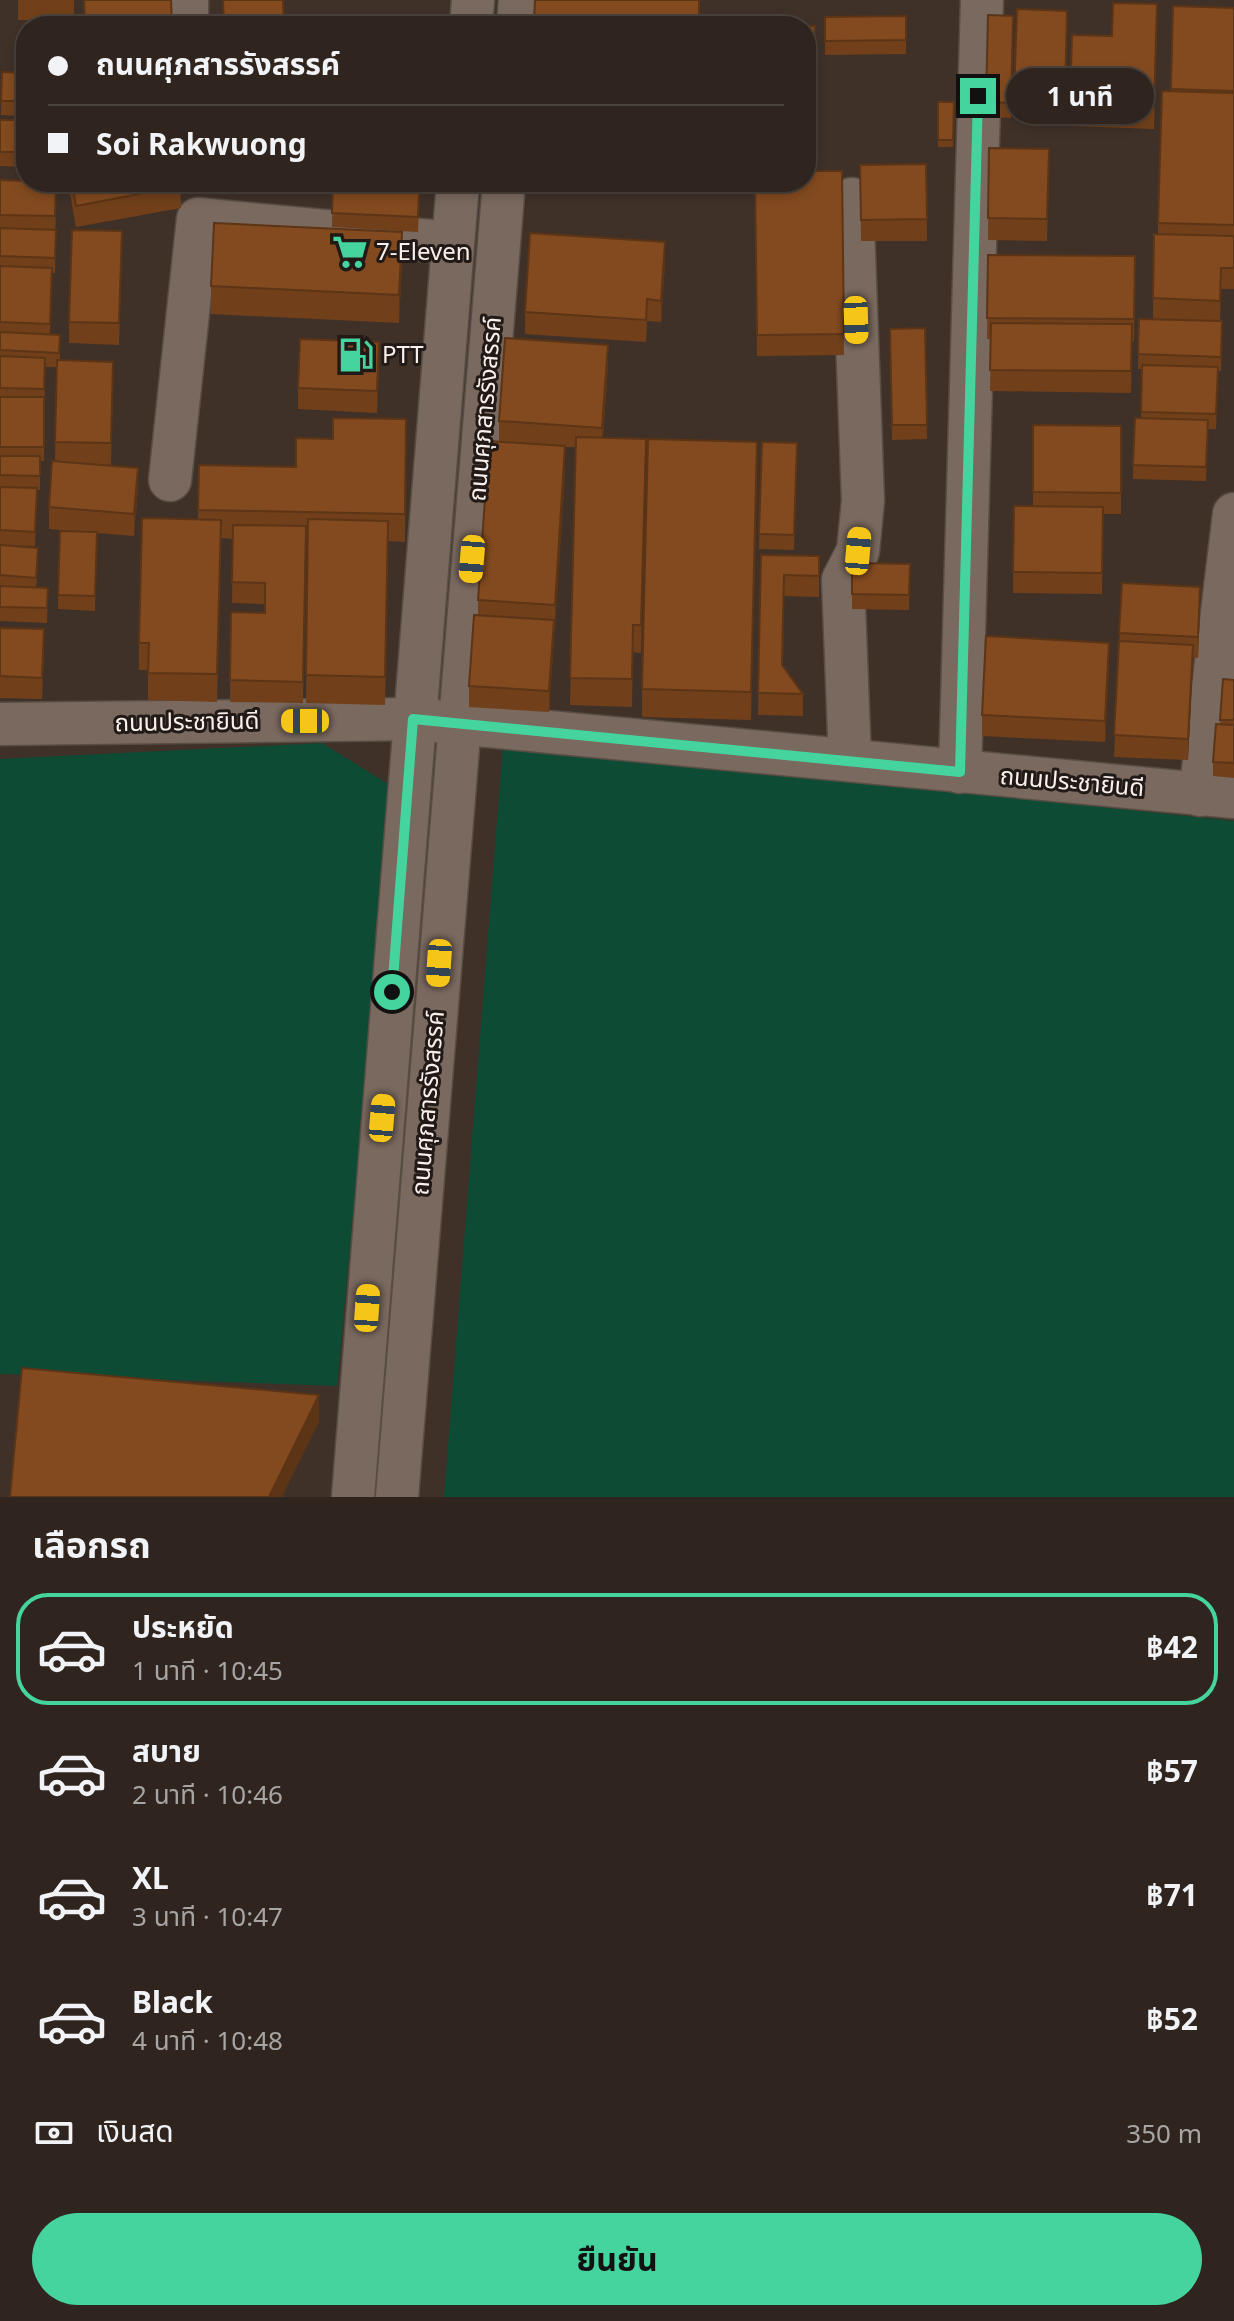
<!DOCTYPE html>
<html lang="th">
<head>
<meta charset="utf-8">
<style>
  :root { --surface:#2f251e; --page:#3b312b; --text:#f1f3f6; --muted:#a7a5a4; --line:#4a423c; --accent:#46d49e }
  body { margin:0; font-family:"Noto Sans","Noto Sans Thai",sans-serif; background:var(--page); color:var(--text); height:100vh; display:flex; flex-direction:column; font-size:30px; white-space:nowrap }
  * { box-sizing:border-box; margin:0 }
  p { font-size:26px; color:var(--muted) }
  .icon { flex:none; width:44px; height:44px; fill:none; stroke:currentColor; stroke-width:2; stroke-linecap:round; stroke-linejoin:round }
  .map { position:relative; height:1497px; overflow:hidden }
  .side { display:flex; flex-direction:column; background:var(--surface); flex:1 }
  .side>* { flex:none }
  .guide { position:absolute; left:16px; top:16px; width:800px; height:176px; border-radius:32px; box-shadow:0 4px 12px #0003,0 0 0 2px var(--line); display:grid; align-content:center; height:176px; padding:0 32px; background:var(--surface) }
  .end { position:absolute; width:36px; height:36px; margin:-18px; border:10px solid #46d49e; background:#111; box-shadow:0 0 0 4px #111 }
  .from { border-radius:50% }
  .bubble { position:absolute; height:56px; border-radius:28px; background:var(--surface); box-shadow:0 4px 12px #0003,0 0 0 2px var(--line); font-size:26px; font-weight:700; line-height:56px; text-align:center }
  .car { position:absolute; width:24px; height:48px; margin:-24px -12px; border-radius:10px; box-shadow:0 0 6px 2px #0007; background:linear-gradient(#f5c518 24%,#345 0 40%,#f5c518 0 76%,#345 0 86%,#f5c518 0) }
  .guide b { display:flex; align-items:center; gap:28px; height:76px; font-size:30px }
  .guide b+b { border-top:2px solid var(--line) }
  .guide i { width:20px; height:20px; background:var(--text) }
  ul { padding:0; list-style:none }
  li { display:flex; align-items:center; gap:24px; height:112px; margin:0 16px 12px; padding:0 16px; border:4px solid transparent; border-radius:32px }
  li div { flex:1 }
  li b { display:block; font-size:30px }
  li em { font-style:normal; font-weight:700 }
  li.on { border-color:var(--accent) }
  li>.icon { width:72px; height:72px; stroke-width:1.5 }
  h2 { padding:0 32px; font-size:36px; line-height:96px }
  .pay { display:flex; align-items:center; gap:20px; height:88px; padding:0 32px; font-size:30px }
  .pay p { margin-inline-start:auto }
  .action { display:flex; gap:16px; margin-top:auto; padding:16px 32px }
  .action a { flex:1; height:92px; border-radius:48px; background:var(--accent); color:#111; font-size:32px; font-weight:700; line-height:92px; text-align:center }
  .map>svg:first-child { display:block }
</style>
</head>
<body>
<div class="map">
<svg width="1234" height="1497" viewBox="0 0 1234 1497">
  <rect width="100%" height="100%" fill="#3f3128"/>
  <g fill="#0e4b35">
    <path d="M322,743L393,787L337,1386L0,1374V759Z"/>
    <path d="M503,744L1234,821V1497H444Z"/>
  </g>
  <g fill="none" stroke-linecap="round" stroke-linejoin="round">
    <g stroke="#584d44" stroke-width="45">
      <g id="minor">
        <path d="M187,0V26"/>
        <path d="M471,26L473,0"/>
        <path d="M518,26L520,0"/>
        <path d="M170,480L198,219L452,243"/>
        <path d="M0,724L413,719L1234,797"/>
        <path d="M850,760L843,580L858,551L863,501L852,199"/>
        <path d="M960,772L982,0"/>
        <path d="M1200,795L1234,514"/>
        <path d="M353,1497L458,182"/>
        <path d="M397,1497L504,182"/>
      </g>
    </g>
    <use href="#minor" stroke="#7a695f" stroke-width="42"/>
  </g>
  <g fill="#71401b">
    <rect x="18" y="0" width="56" height="20"/>
    <path d="M535,0H700L699,26H534Z"/>
    <path d="M1173,6L1234,8V289H1221L1220,321H1222L1221,371H1218L1216,429H1208L1206,481L1133,479V465L1141,418L1142,369H1138L1139,319H1153L1154,234H1158V223L1171,91Z"/>
    <path d="M988,15L1013,16L1011,118L986,117Z"/>
    <path d="M906,16V54L825,55V17Z"/>
    <rect x="806" y="26" width="9" height="19"/>
    <path d="M1157,26L1154,129L1070,126V105L1112,36Z"/>
    <path d="M1067,32L1065,119L1014,118V96Z"/>
    <path d="M2,72L26,73V116L1,115Z"/>
    <path d="M938,102H954L953,147H938Z"/>
    <path d="M0,120H26V167L0,166Z"/>
    <path d="M989,148L1049,171L1047,241L988,240Z"/>
    <path d="M926,164L927,241H861L860,165Z"/>
    <path d="M842,171L844,355L757,356L755,182Z"/>
    <path d="M0,180L56,182L55,273H52L50,334L60,335V360L113,383L111,465L98,464L138,489L134,536L97,533L95,611L58,609V595L85,532L49,529V507L55,461L57,367H45L44,461H40V490H37L35,546L0,545Z"/>
    <path d="M68,182H180L181,208L76,227Z"/>
    <path d="M224,182H299V187L224,190Z"/>
    <path d="M333,182H420L418,232L332,227Z"/>
    <path d="M122,252L119,345L69,343V322Z"/>
    <path d="M988,255L1135,256L1134,341H1132L1131,393L990,391L991,339H987Z"/>
    <path d="M402,260L399,323L211,314V286Z"/>
    <path d="M665,263L661,322L647,321L646,342L525,334V312Z"/>
    <path d="M925,328L927,439L892,440L890,329Z"/>
    <path d="M379,364L377,413L298,409V388Z"/>
    <path d="M608,366L603,438L646,467L641,653L633,652L632,707L570,705L576,447H565V474L549,712L469,707V686L478,615V600L499,442V421Z"/>
    <path d="M406,419L405,542L388,541L385,705L306,703L308,540H306L303,703L230,702L231,612L265,613V604L232,603L233,539L221,538L217,702L148,700V670H139V643L198,519L199,465L296,467L333,439Z"/>
    <path d="M1033,425L1121,426V514H1103L1102,594L1013,593L1014,506H1033Z"/>
    <path d="M762,442L797,443L794,550L759,549Z"/>
    <path d="M757,469L751,720L642,717V689Z"/>
    <path d="M0,545L38,562L36,588H48L47,623L0,621Z"/>
    <path d="M761,555L819,556V597L784,596L783,666L803,694V716L758,715Z"/>
    <path d="M852,563L910,564L909,610L852,609Z"/>
    <path d="M1122,583L1200,608L1198,658H1193L1188,760L1114,757Z"/>
    <path d="M0,628L44,651L42,699L0,698Z"/>
    <path d="M1109,664L1105,742L982,736V715Z"/>
    <path d="M1223,679L1234,680V778L1213,776V762L1220,724Z"/>
  </g>
  <g fill="#5c3416">
    <path d="M402,232V260L399,323V295Z"/>
    <path d="M665,242V263L661,322V301Z"/>
    <path d="M379,342V364L377,413V391Z"/>
    <path d="M608,345V366L602,449V428Z"/>
    <path d="M646,439V467L641,653V625Z"/>
    <path d="M757,442V469L751,720V692Z"/>
    <path d="M565,446V474L555,632V605Z"/>
    <path d="M138,468V489L134,536V514Z"/>
    <path d="M1200,587V608L1198,658V637Z"/>
    <path d="M554,620V641L549,712V691Z"/>
    <path d="M1109,643V664L1105,742V721Z"/>
    <path d="M1193,645V666L1188,760V739Z"/>
    <path d="M319,1395V1422L282,1497H269Z"/>
  </g>
  <g fill="#834a1f" stroke="#5c3416" stroke-width="2">
    <path d="M84,0H171L172,26H85Z"/>
    <path d="M223,0H283L284,26H224Z"/>
    <path d="M535,0H699V24L534,21Z"/>
    <path d="M1113,3L1157,4L1154,108L1070,105L1072,35L1112,36Z"/>
    <path d="M1173,6L1234,8V91L1171,89Z"/>
    <path d="M1017,9L1067,11L1065,98L1014,96Z"/>
    <path d="M988,15L1013,16L1011,103L986,102Z"/>
    <path d="M906,16V40L825,41V17Z"/>
    <path d="M794,26H815V38H806V26Z"/>
    <path d="M2,72L26,73V101H1Z"/>
    <path d="M1162,91L1234,93V225L1158,223Z"/>
    <path d="M938,102H954L953,140H938Z"/>
    <rect x="0" y="120" width="26" height="32"/>
    <path d="M989,148L1049,149L1047,219L988,218Z"/>
    <path d="M926,164L927,219L861,220L860,165Z"/>
    <path d="M806,171H842L844,334L757,335L755,182H806Z"/>
    <path d="M0,180L56,182L55,216L0,215Z"/>
    <path d="M72,182H180L181,186L76,206Z"/>
    <path d="M348,182H420V185Z"/>
    <path d="M333,184L419,188L418,217L332,213Z"/>
    <path d="M214,223L402,232L399,295L211,286Z"/>
    <path d="M0,228L56,230L55,258L0,256Z"/>
    <path d="M72,230L122,231L119,323L69,322Z"/>
    <path d="M530,233L665,242L661,301L647,299L646,320L525,312Z"/>
    <path d="M1154,234L1234,236V268H1221L1220,301L1153,298Z"/>
    <path d="M988,255L1135,256L1134,319L987,318Z"/>
    <path d="M0,266L52,268L50,324L0,322Z"/>
    <path d="M1139,319L1222,321L1221,357L1138,354Z"/>
    <path d="M991,323L1132,324L1131,371L990,370Z"/>
    <path d="M925,328L927,425H892L890,329Z"/>
    <path d="M0,332L60,335L59,353L0,350Z"/>
    <path d="M505,338L608,345L602,428L499,421Z"/>
    <path d="M300,339L379,342L377,391L298,388Z"/>
    <path d="M0,356L45,358L44,389L0,388Z"/>
    <path d="M57,360L113,362L111,443L55,442Z"/>
    <path d="M1142,365L1218,367L1216,414L1141,412Z"/>
    <rect x="0" y="397" width="44" height="50"/>
    <path d="M333,418L406,419L405,514L198,510L199,465L296,467V438L333,439Z"/>
    <path d="M1135,418L1208,420L1206,467L1133,465Z"/>
    <path d="M1033,425L1121,426V493L1033,492Z"/>
    <path d="M576,437L646,439L641,625H633L632,679L570,678Z"/>
    <path d="M648,439L757,442L751,692L642,689Z"/>
    <path d="M489,441L565,446L555,605L478,600Z"/>
    <path d="M762,442L797,443L794,535L759,534Z"/>
    <path d="M0,456H40V476L0,475Z"/>
    <path d="M52,461L138,468L134,514L49,507Z"/>
    <path d="M0,487L37,488L35,532L0,530Z"/>
    <path d="M1014,506L1103,507L1102,573L1013,572Z"/>
    <path d="M142,518L221,520L217,674L148,673L149,643H139Z"/>
    <path d="M308,519L388,521L385,677L306,675Z"/>
    <path d="M233,525L306,526L303,682L230,680L231,612L265,613V583L232,582Z"/>
    <path d="M60,531L97,532L95,596L58,595Z"/>
    <path d="M0,545L38,548L36,578L0,575Z"/>
    <path d="M761,555L819,556V576L784,575L782,665L803,694L758,693Z"/>
    <path d="M852,563L910,564L909,595L852,594Z"/>
    <path d="M1122,583L1200,587L1198,637L1119,633Z"/>
    <path d="M0,586L48,588L47,608L0,607Z"/>
    <path d="M474,615L554,620L549,691L469,686Z"/>
    <path d="M0,628L44,629L42,678L0,676Z"/>
    <path d="M986,636L1109,643L1105,721L982,715Z"/>
    <path d="M1119,641L1193,645L1188,739L1114,735Z"/>
    <path d="M1223,679L1234,680V720H1220Z"/>
    <path d="M1216,724L1234,725V763L1213,762Z"/>
    <path d="M22,1368L319,1395L269,1497H10Z"/>
  </g>
  <g fill="none" stroke-linecap="round" stroke-linejoin="round">
    <path stroke="#46d49e" stroke-width="10" d="M392,992L413,719L960,772L978,96"/>
  </g>
  <defs>
    <g id="supermarket-bare" transform="scale(2.76)"><path d="M-6-5.5h2.5l.6 2H6L4.5 2H-2.5L-4.4-4H-6ZM-1.5 3.2a1.3 1.3 0 1 0 .1 0ZM3 3.2a1.3 1.3 0 1 0 .1 0Z" fill="#46d49e" stroke="#211a16" stroke-width="2.5" paint-order="stroke"/></g>
    <g id="fuel-bare" transform="scale(2.76)"><path d="M-5.5-6h7V0h2V4h1.3V-2.5L3-4.5l.8-.8L6-3V5H2.5V1h-1V6h-7ZM-4.2-4.7v3.2H.2V-4.7Z" fill="#46d49e" stroke="#211a16" stroke-width="2.5" paint-order="stroke"/></g>
  </defs>
  <g fill-rule="evenodd">
    <use href="#supermarket-bare" x="350" y="252"/>
    <use href="#fuel-bare" x="356" y="355"/>
  </g>
  <g text-anchor="middle" stroke-width="6" stroke-linejoin="round" paint-order="stroke">
    <g font-size="24" fill="#f9f0ea" stroke="#211a16" text-anchor="start">
      <text x="376" y="260">7-Eleven</text>
      <text x="382" y="363">PTT</text>
    </g>
    <g font-size="24" fill="#f9f0ea" stroke="#211a16">
      <text transform="translate(485 409) rotate(-85)" y="8">ถนนศุภสารรังสรรค์</text>
      <text transform="translate(187 722) rotate(-1)" y="8">ถนนประชายินดี</text>
      <text transform="translate(1072 782) rotate(5)" y="8">ถนนประชายินดี</text>
      <text transform="translate(428 1103) rotate(-85)" y="8">ถนนศุภสารรังสรรค์</text>
    </g>
  </g>
</svg>
<i class="end from" style="left:392px;top:992px"></i>
<i class="end" style="left:978px;top:96px"></i>
<div class="bubble" style="left:1006px;top:68px;width:148px">1 นาที</div>
<i class="car" style="left:856px;top:320px;rotate:178deg"></i>
<i class="car" style="left:858px;top:551px;rotate:5deg"></i>
<i class="car" style="left:472px;top:559px;rotate:185deg"></i>
<i class="car" style="left:305px;top:721px;rotate:270deg"></i>
<i class="car" style="left:439px;top:963px;rotate:184deg"></i>
<i class="car" style="left:382px;top:1118px;rotate:5deg"></i>
<i class="car" style="left:367px;top:1308px;rotate:4deg"></i>
<div class="guide">
<b><i class="from"></i>ถนนศุภสารรังสรรค์</b>
<b><i></i>Soi Rakwuong</b>
</div>
</div>
<section class="side">
<h2>เลือกรถ</h2>
<ul>
<li class="on"><svg class="icon" aria-label="car" viewBox="0 0 24 24"><path d="M5 17H2v-5l4-1 3-4h7l3 4 3 1v5h-3M9 17h6M6 11h13"/><circle cx="7" cy="17" r="2"/><circle cx="17" cy="17" r="2"/></svg><div><b>ประหยัด</b><p>1 นาที · 10:45</p></div><em>฿42</em></li>
<li><svg class="icon" aria-label="car" viewBox="0 0 24 24"><path d="M5 17H2v-5l4-1 3-4h7l3 4 3 1v5h-3M9 17h6M6 11h13"/><circle cx="7" cy="17" r="2"/><circle cx="17" cy="17" r="2"/></svg><div><b>สบาย</b><p>2 นาที · 10:46</p></div><em>฿57</em></li>
<li><svg class="icon" aria-label="car" viewBox="0 0 24 24"><path d="M5 17H2v-5l4-1 3-4h7l3 4 3 1v5h-3M9 17h6M6 11h13"/><circle cx="7" cy="17" r="2"/><circle cx="17" cy="17" r="2"/></svg><div><b>XL</b><p>3 นาที · 10:47</p></div><em>฿71</em></li>
<li><svg class="icon" aria-label="car" viewBox="0 0 24 24"><path d="M5 17H2v-5l4-1 3-4h7l3 4 3 1v5h-3M9 17h6M6 11h13"/><circle cx="7" cy="17" r="2"/><circle cx="17" cy="17" r="2"/></svg><div><b>Black</b><p>4 นาที · 10:48</p></div><em>฿52</em></li>
</ul>
<div class="pay"><svg class="icon" aria-label="cash" viewBox="0 0 24 24"><path d="M3 7h18v10H3z"/><circle cx="12" cy="12" r="2"/></svg>เงินสด<p>350 m</p></div>
<div class="action"><a>ยืนยัน</a></div>
</section>
</body>
</html>
